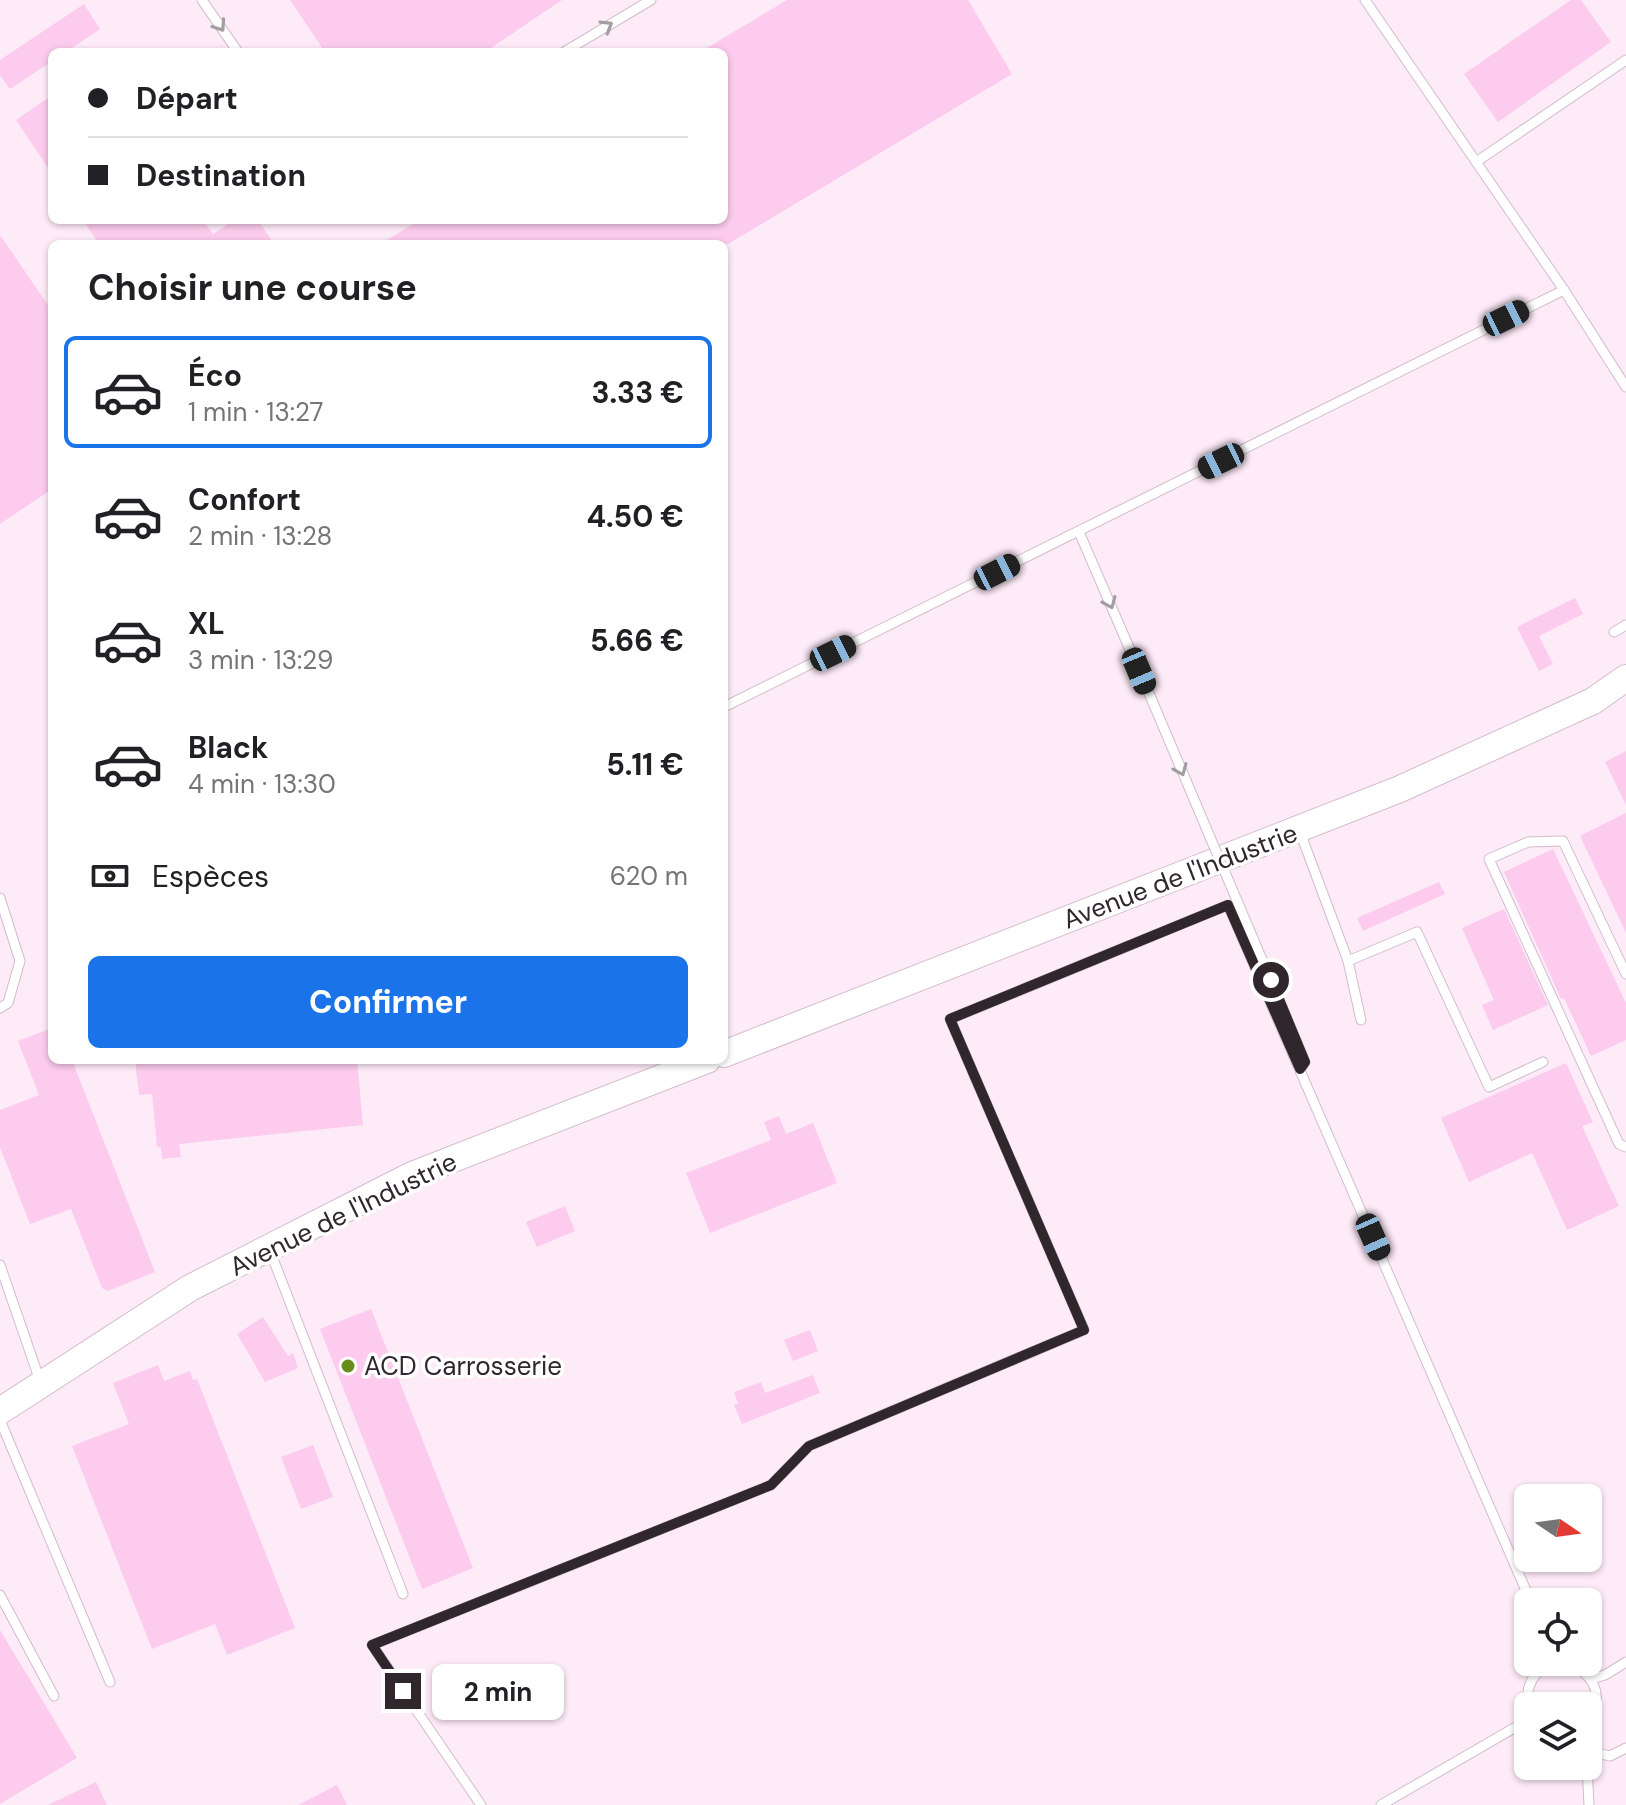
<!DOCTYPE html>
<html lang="fr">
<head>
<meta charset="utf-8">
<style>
  :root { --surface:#fff; --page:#f2f2f2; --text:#202124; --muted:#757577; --line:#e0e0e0; --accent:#1a73e8 }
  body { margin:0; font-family:"DM Sans",sans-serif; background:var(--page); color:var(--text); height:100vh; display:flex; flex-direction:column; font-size:30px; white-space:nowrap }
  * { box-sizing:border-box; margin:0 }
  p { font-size:26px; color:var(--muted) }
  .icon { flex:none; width:44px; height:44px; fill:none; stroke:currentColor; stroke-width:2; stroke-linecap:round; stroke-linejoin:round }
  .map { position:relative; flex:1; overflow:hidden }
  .side { position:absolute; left:48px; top:240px; width:680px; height:824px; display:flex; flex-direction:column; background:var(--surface); border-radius:12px; box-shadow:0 2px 6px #0004 }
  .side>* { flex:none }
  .guide { position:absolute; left:48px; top:48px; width:680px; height:176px; border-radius:12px; box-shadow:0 2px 6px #0004; display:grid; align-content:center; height:176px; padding:0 40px; background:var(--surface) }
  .needle { width:52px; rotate:103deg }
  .buttons { position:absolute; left:1514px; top:1484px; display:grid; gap:16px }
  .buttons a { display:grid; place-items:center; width:88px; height:88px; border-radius:12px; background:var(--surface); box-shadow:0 2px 6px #0004; font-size:40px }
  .end { position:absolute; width:36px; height:36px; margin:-18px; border:10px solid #30272d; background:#fff; box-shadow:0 0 0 4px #fff }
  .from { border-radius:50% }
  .bubble { position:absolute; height:56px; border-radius:12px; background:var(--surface); box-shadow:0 2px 6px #0004; font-size:26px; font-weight:700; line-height:56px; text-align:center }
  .car { position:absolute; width:24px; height:48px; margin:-24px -12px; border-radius:10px; box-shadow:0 0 6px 2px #0007; background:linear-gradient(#222 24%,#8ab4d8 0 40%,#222 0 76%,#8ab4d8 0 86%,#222 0) }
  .guide b { display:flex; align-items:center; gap:28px; height:76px; font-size:30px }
  .guide b+b { border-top:2px solid var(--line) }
  .guide i { width:20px; height:20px; background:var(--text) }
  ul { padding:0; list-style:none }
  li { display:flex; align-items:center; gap:24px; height:112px; margin:0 16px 12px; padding:0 24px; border:4px solid transparent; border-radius:12px }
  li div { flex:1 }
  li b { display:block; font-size:30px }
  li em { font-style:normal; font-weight:700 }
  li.selected { border-color:var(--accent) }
  li>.icon { width:72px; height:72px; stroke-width:1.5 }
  h2 { padding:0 40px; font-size:36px; line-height:96px }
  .pay { display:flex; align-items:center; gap:20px; height:88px; padding:0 40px; font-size:30px }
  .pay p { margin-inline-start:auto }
  .primary-button { display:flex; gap:16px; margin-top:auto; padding:16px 40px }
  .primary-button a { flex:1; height:92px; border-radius:12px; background:var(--accent); color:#fff; font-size:32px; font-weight:700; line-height:92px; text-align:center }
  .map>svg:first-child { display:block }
</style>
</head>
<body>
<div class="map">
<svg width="1626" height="1805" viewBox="0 0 1626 1805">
  <rect width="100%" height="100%" fill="#fff5fc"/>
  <path fill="#feebf8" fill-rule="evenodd" d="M0,0H1626V1805H0ZM52,52H724V220H52ZM52,244H724V1060H52ZM1528,1498H1588V1558H1528ZM1528,1602H1588V1662H1528ZM1528,1706H1588V1766H1528Z"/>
  <g fill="#fccbed">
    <path d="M290,0H562L485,52H325Z"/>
    <path d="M787,0H968L1012,74L728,244H380L420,220H724V52H700Z"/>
    <path d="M1571,0H1581L1611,42L1498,122L1464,74Z"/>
    <path d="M84,4L100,29L66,52H52V61L10,89L0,75V60Z"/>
    <path d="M52,95V174L16,120Z"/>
    <path d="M83,220H203L213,234L234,220H258L274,244H99Z"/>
    <path d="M0,235L52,311V489L0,524Z"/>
    <path d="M1575,598L1583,614L1539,636L1553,664L1539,671L1517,627Z"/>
    <path d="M1626,751V805L1605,762Z"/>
    <path d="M1626,813V933L1580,836Z"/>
    <path d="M1553,849L1626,1003V1040L1591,1056L1564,998L1561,999L1504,872Z"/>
    <path d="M1439,882L1445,894L1363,931L1357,918Z"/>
    <path d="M1504,909L1548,1005L1493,1030L1482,1005L1494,1000L1462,928Z"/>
    <path d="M52,1028V1060H72L155,1272L108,1291L102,1288L71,1209L30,1224L0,1147V1110L39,1095L18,1041Z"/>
    <path d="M135,1060H357L363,1125L179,1144L181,1157L162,1159L161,1147H157L152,1094L139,1095Z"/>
    <path d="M1566,1063L1593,1122L1582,1126L1619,1206L1567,1230L1532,1153L1469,1182L1441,1118Z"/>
    <path d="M779,1116L786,1134L813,1123L837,1183L710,1233L686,1173L771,1140L764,1122Z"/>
    <path d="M565,1206L575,1231L537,1247L526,1222Z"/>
    <path d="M371,1309L473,1568L422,1589L320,1329Z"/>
    <path d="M263,1317L288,1356L293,1353L298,1368L265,1382L237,1334Z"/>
    <path d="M810,1330L818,1351L793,1361L784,1340Z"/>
    <path d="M158,1365L164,1381L190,1371L193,1380L197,1379L295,1628L227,1655L215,1624L152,1649L72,1446L129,1424L113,1383Z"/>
    <path d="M813,1375L820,1393L742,1424L734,1405L738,1404L734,1392L761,1382L765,1393Z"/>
    <path d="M313,1445L333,1497L301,1509L281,1457Z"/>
    <path d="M0,1630L77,1758L0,1804Z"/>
    <path d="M96,1782L107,1805H48Z"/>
    <path d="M337,1785L347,1805H298Z"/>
  </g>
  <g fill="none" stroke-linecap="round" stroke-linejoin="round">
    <g stroke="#d2bccb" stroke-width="11">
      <g id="lane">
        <path d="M202,0L238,52"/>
        <path d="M1365,0L1564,290L1626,387"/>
        <path d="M564,52L651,0"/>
        <path d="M1476,162L1626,60"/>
        <path d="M1079,532L1151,698"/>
        <path d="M1614,632L1626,625"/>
        <path d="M724,707L1564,290"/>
        <path d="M1300,832L1348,961L1361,1020"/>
        <path d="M0,898L20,961L8,1003L0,1008"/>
        <path d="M1348,961L1417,932L1489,1087L1543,1062"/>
        <path d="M1626,974L1563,841L1528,842L1489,859L1619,1144L1626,1147"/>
        <path d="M1283,1009L1305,1062L1300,1069"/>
        <path d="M270,1251L403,1594"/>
        <path d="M0,1265L40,1381"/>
        <path d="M0,1420L110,1682"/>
        <path d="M0,1595L54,1696"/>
        <path d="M1591,1679L1605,1675L1626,1662"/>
        <path d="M1528,1706C1528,1701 1527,1692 1529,1687C1545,1638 1621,1675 1588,1719"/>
        <path d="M1588,1751L1610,1756L1626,1748"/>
        <path d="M1587,1766L1589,1805"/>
        <path d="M481,1805L372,1645L771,1485L809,1446L1084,1330L950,1019L1228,905L1531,1602"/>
        <path d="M1381,1805L1528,1720"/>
      </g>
    </g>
    <g stroke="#d2bccb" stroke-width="28">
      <g id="secondary">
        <path d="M724,1054L1400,789L1593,701L1626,678"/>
        <path d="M0,1411L190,1288L412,1175L707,1060"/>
      </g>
    </g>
    <use href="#lane" stroke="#fff" stroke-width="9"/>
    <use href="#secondary" stroke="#fff" stroke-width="26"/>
    <g stroke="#d2bccb" stroke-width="11" stroke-linecap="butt">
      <path id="lane-bridge" d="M1151,698L1283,1009"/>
    </g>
    <use href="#lane-bridge" stroke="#fff" stroke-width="9"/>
  </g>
  <defs><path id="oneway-chevron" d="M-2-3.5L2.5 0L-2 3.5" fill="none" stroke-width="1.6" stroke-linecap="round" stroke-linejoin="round" transform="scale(2)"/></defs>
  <g stroke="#a29ea0">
    <use href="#oneway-chevron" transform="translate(220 26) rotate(56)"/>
    <use href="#oneway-chevron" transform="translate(607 26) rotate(-31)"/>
    <use href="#oneway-chevron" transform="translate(1110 603) rotate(67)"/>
    <use href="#oneway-chevron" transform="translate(1181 770) rotate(67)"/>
  </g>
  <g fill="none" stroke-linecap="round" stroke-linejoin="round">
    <path stroke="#30272d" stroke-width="10" d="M403,1691L372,1645L771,1485L809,1446L1084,1330L950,1019L1228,905L1300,1069L1305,1062L1271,980"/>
  </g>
  <circle fill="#678d1a" stroke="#fff" stroke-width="3" cx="348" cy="1366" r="8"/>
  <g text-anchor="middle" stroke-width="7" stroke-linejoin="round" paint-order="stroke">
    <g font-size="26" fill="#30272d" stroke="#fff">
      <text transform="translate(1180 876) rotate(-21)" y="9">Avenue de l'Industrie</text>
      <text transform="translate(343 1214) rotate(-26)" y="9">Avenue de l'Industrie</text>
    </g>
    <g font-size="26" fill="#30272d" stroke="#fff" text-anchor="start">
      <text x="364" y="1375">ACD Carrosserie</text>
    </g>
  </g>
</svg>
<div class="buttons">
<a><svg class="needle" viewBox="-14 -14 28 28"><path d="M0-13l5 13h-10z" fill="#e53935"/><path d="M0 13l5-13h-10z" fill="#757577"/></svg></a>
<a><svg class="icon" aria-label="locate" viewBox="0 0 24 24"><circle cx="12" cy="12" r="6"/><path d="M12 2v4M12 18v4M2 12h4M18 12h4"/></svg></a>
<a><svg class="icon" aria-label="layers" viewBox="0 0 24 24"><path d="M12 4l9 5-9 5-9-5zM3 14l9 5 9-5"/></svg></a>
</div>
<i class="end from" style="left:1271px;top:980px"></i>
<i class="end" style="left:403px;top:1691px"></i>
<div class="bubble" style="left:432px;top:1664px;width:132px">2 min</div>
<i class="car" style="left:1506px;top:318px;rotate:64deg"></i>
<i class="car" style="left:1221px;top:461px;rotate:244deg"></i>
<i class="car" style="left:997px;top:572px;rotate:63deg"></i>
<i class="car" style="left:833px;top:653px;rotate:64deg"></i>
<i class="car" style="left:1139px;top:671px;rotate:157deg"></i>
<i class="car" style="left:1373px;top:1237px;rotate:156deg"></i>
<div class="guide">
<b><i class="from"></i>Départ</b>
<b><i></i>Destination</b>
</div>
<section class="side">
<h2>Choisir une course</h2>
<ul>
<li class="selected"><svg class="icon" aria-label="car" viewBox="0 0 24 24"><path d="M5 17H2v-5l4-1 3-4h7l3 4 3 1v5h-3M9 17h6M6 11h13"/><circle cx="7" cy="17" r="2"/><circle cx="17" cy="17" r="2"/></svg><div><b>Éco</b><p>1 min · 13:27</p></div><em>3.33 €</em></li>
<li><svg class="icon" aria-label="car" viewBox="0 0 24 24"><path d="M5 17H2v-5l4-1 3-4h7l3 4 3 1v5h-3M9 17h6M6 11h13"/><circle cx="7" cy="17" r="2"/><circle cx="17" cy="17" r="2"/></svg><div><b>Confort</b><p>2 min · 13:28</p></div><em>4.50 €</em></li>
<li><svg class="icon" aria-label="car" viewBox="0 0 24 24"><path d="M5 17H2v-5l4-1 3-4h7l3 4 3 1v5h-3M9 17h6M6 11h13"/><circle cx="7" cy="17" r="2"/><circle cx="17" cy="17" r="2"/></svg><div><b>XL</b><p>3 min · 13:29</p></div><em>5.66 €</em></li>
<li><svg class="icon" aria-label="car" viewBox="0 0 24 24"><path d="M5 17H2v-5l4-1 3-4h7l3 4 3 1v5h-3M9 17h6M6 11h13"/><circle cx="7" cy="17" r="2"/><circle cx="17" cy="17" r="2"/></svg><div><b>Black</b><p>4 min · 13:30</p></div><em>5.11 €</em></li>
</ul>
<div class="pay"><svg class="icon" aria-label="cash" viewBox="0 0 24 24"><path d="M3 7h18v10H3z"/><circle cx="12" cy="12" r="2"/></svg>Espèces<p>620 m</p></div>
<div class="primary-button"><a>Confirmer</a></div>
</section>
</div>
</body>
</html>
